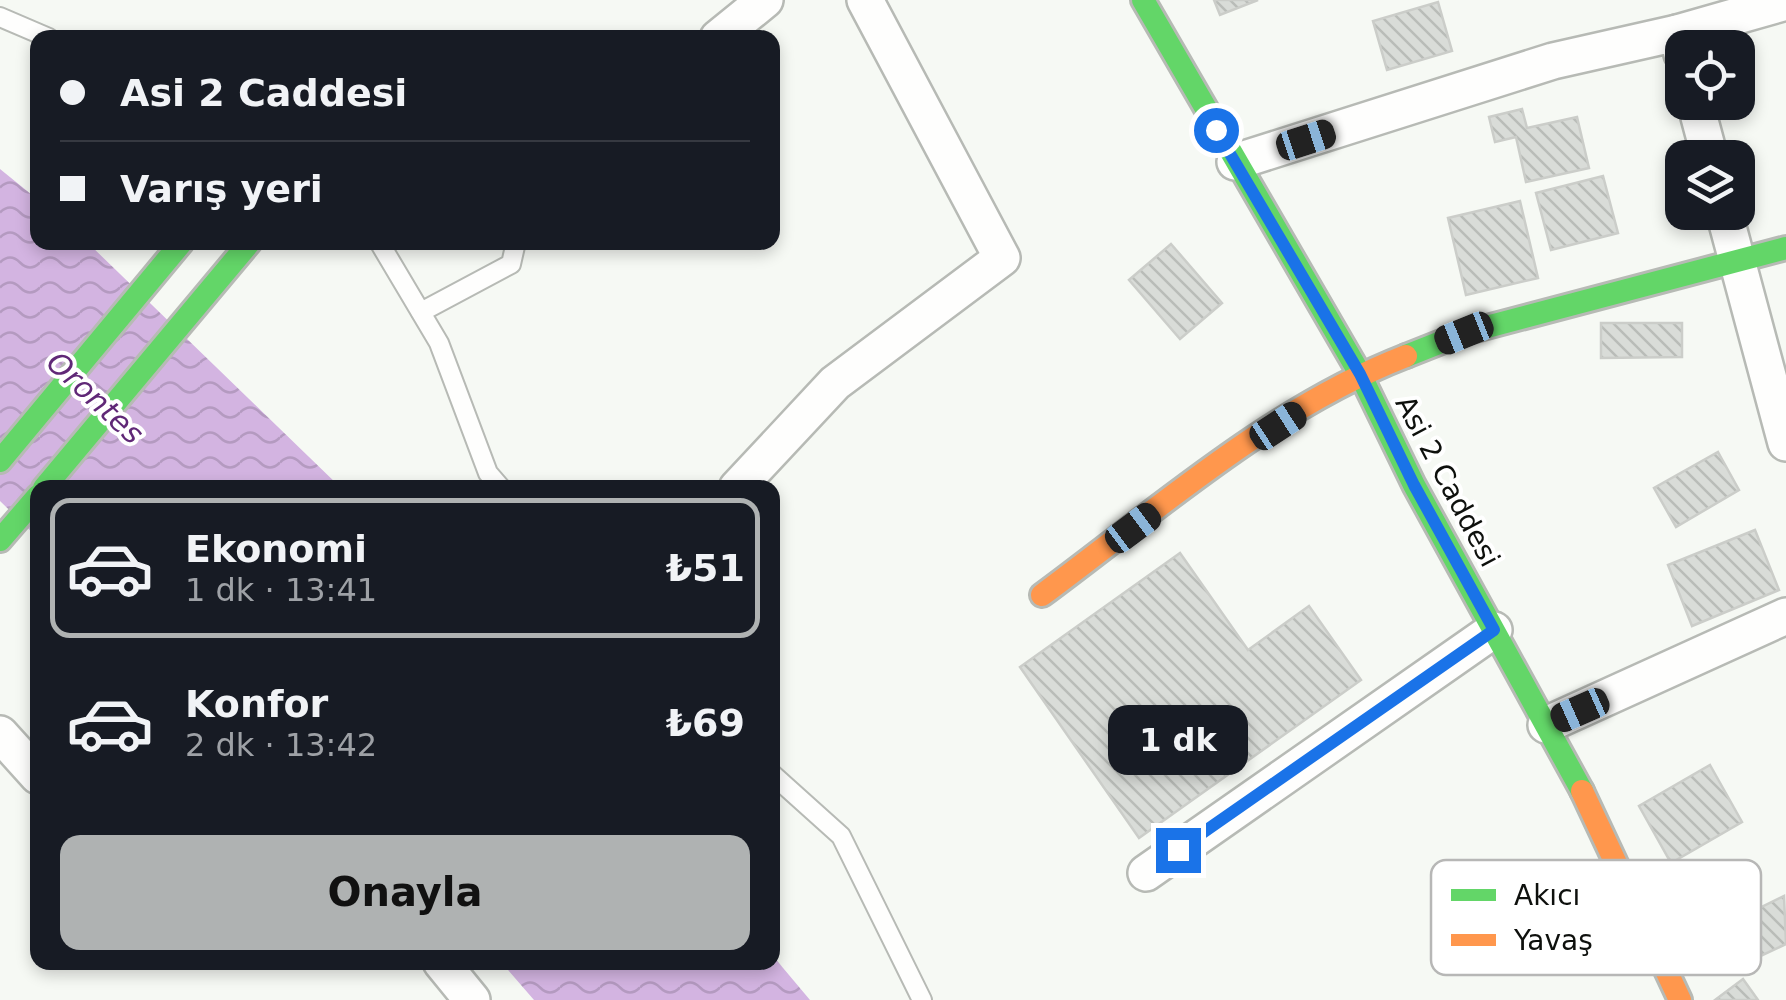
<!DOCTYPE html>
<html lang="tr">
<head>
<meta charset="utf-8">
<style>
  :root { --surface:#171b24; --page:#20242c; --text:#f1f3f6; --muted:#9ea1a6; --line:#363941; --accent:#afb2b2 }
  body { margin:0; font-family:"DejaVu Sans",sans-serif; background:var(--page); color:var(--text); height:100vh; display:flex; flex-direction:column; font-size:38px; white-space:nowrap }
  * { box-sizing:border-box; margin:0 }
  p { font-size:32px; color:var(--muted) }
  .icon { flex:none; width:55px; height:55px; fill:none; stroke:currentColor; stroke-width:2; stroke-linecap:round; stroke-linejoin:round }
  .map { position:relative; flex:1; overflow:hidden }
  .drawer { position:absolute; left:30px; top:480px; width:750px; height:490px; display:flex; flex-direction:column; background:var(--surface); border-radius:20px; box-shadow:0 5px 15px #0003 }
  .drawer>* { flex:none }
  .guide { position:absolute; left:30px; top:30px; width:750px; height:220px; border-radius:20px; box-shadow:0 5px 15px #0003; display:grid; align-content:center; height:220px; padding:0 30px; background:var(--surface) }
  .fabs { position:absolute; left:1665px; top:30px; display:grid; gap:20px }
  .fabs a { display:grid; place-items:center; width:90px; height:90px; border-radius:20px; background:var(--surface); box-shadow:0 5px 15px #0003; font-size:50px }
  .end { position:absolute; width:45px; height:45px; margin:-22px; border:12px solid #1a73e8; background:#fff; box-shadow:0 0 0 5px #fff }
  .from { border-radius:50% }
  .bubble { position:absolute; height:70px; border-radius:20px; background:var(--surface); box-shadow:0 5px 15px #0003; font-size:32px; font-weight:700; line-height:70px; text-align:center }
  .car { position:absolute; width:30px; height:60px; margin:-30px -15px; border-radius:12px; box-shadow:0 0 8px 2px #0007; background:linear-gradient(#222 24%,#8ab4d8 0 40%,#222 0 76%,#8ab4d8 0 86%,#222 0) }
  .guide b { display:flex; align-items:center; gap:35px; height:95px; font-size:38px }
  .guide b+b { border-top:2px solid var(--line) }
  .guide i { width:25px; height:25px; background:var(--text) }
  ul { padding:18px 0 0; list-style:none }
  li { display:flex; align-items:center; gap:30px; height:140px; margin:0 20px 15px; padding:0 10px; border:5px solid transparent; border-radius:20px }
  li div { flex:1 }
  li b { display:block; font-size:38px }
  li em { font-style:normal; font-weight:700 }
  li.active { border-color:var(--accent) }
  li>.icon { width:90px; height:90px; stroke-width:1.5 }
  .cta { display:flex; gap:20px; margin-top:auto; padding:20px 30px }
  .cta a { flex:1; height:115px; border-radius:20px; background:var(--accent); color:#111; font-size:40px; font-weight:700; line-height:115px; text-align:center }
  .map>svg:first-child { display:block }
</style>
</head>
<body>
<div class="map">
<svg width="1786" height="1000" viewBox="0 0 1786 1000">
  <defs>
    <pattern id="water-waves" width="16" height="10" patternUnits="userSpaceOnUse" patternTransform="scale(2.5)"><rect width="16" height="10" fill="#d3b4e1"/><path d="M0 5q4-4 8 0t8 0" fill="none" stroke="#b49ac0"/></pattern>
    <pattern id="building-back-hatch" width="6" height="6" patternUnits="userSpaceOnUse" patternTransform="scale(2.5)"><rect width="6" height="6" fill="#d9dcd8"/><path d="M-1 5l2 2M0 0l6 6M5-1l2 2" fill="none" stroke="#b9bcb8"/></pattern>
  </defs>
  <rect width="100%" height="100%" fill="#f6f9f4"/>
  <g fill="url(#water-waves)">
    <path d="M0,169L37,199L38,242L88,243L340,487L38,488L37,537L0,501Z"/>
    <path d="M773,956L810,1000H534L502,963L772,962Z"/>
  </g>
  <g fill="url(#building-back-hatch)" stroke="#cbcdc9" stroke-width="2.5">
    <path d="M1214,0H1258L1220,15Z"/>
    <path d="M1438,2L1452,51L1387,70L1373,21Z"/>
    <path d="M1522,109L1527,128L1577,117L1589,168L1526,182L1516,137L1495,142L1489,117Z"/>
    <path d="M1603,176L1618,233L1551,250L1536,193Z"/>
    <path d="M1520,201L1538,278L1466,295L1448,218Z"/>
    <path d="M1171,244L1222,303L1180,339L1129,280Z"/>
    <path d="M1601,323H1682V357L1601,358Z"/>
    <path d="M1718,452L1739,490L1676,527L1654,488Z"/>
    <path d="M1755,530L1779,590L1692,626L1668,565Z"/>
    <path d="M1180,553L1248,650L1309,606L1361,680L1139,838L1020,667Z"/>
    <path d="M1710,765L1742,822L1671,863L1639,806Z"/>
    <path d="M1784,896L1786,944L1754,959L1735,920Z"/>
    <path d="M1743,979L1758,1000H1715Z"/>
  </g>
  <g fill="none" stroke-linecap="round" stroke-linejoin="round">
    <g stroke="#b7bab5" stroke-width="22">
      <g id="lane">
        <path d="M0,17L49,38"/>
        <path d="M379,242L439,343L488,473L501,488"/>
        <path d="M421,312L511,264L516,242"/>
        <path d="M772,774L841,836L922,1000"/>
      </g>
    </g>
    <g stroke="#b7bab5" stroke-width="40">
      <g id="street">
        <path d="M1677,33L1786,2"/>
        <path d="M718,38L765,0"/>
        <path d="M1695,102L1710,158"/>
        <path d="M1235,162L1553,61L1677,33L1682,54"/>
        <path d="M1724,212L1786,443"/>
        <path d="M737,488L835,383L1002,258L865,0"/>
        <path d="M1546,725L1786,616"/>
        <path d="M0,734L38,776"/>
        <path d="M1146,873L1494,630"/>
        <path d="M441,962L472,1000"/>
      </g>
    </g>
    <g stroke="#b7bab5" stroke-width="28">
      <g id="fast">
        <path d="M1143,0L1360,374L1414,485L1582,791"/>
        <path d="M1406,356L1464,333L1786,248"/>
        <path d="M0,461L182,242"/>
        <path d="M44,488L250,242"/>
        <path d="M0,540L38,496"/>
      </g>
    </g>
    <g stroke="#b7bab5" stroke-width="28">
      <g id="slow">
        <path d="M1042,595C1157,510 1272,408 1406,356"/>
        <path d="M1582,791L1680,1000"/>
      </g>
    </g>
    <use href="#lane" stroke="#fefefd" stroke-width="18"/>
    <use href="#street" stroke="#fefefd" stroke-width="35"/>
    <use href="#fast" stroke="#63d668" stroke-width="22"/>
    <use href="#slow" stroke="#ff974d" stroke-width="22"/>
  </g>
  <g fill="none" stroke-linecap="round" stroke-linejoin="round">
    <path stroke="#1a73e8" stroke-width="12" d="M1178,850L1494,630L1414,485L1360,374L1216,130"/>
  </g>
  <g text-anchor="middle" stroke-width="8" stroke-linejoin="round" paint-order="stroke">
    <g font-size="28" fill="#0e100d" stroke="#fff">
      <text transform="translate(1448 481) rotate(62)" y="10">Asi 2 Caddesi</text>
    </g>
    <g font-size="30" font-style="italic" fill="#602877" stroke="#fff">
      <text transform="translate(95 398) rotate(43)" y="10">Orontes</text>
    </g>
  </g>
  <rect x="1431" y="860" width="330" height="115" rx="15" fill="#fff" stroke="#b7b7b6" stroke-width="2.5"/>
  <rect x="1451" y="889" width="45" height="12" fill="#63d668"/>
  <rect x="1451" y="934" width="45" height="12" fill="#ff974d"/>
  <g font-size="28" fill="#0e100d">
    <text x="1514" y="905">Akıcı</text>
    <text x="1514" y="950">Yavaş</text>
  </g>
</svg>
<div class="fabs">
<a><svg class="icon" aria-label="locate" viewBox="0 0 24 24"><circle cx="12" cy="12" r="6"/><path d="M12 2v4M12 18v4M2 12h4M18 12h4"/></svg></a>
<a><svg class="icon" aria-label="layers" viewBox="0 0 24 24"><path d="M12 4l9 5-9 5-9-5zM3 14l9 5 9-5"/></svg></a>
</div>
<i class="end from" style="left:1216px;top:130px"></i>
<i class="end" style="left:1178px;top:850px"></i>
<div class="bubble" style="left:1108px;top:705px;width:140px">1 dk</div>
<i class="car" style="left:1306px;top:140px;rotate:72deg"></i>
<i class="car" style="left:1464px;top:333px;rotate:248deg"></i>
<i class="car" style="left:1278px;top:426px;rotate:57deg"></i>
<i class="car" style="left:1133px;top:528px;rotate:53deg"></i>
<i class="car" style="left:1580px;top:710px;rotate:246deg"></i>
<div class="guide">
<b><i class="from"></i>Asi 2 Caddesi</b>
<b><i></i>Varış yeri</b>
</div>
<section class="drawer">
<ul>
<li class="active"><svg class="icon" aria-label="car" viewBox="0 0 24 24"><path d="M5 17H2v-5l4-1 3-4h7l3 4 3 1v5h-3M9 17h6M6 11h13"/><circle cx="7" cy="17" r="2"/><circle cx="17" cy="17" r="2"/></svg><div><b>Ekonomi</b><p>1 dk · 13:41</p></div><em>₺51</em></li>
<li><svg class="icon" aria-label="car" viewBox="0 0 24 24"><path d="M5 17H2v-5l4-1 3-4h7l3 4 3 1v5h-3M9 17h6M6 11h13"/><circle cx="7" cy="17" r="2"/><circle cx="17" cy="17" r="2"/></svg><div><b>Konfor</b><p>2 dk · 13:42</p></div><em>₺69</em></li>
</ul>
<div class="cta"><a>Onayla</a></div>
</section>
</div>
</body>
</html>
